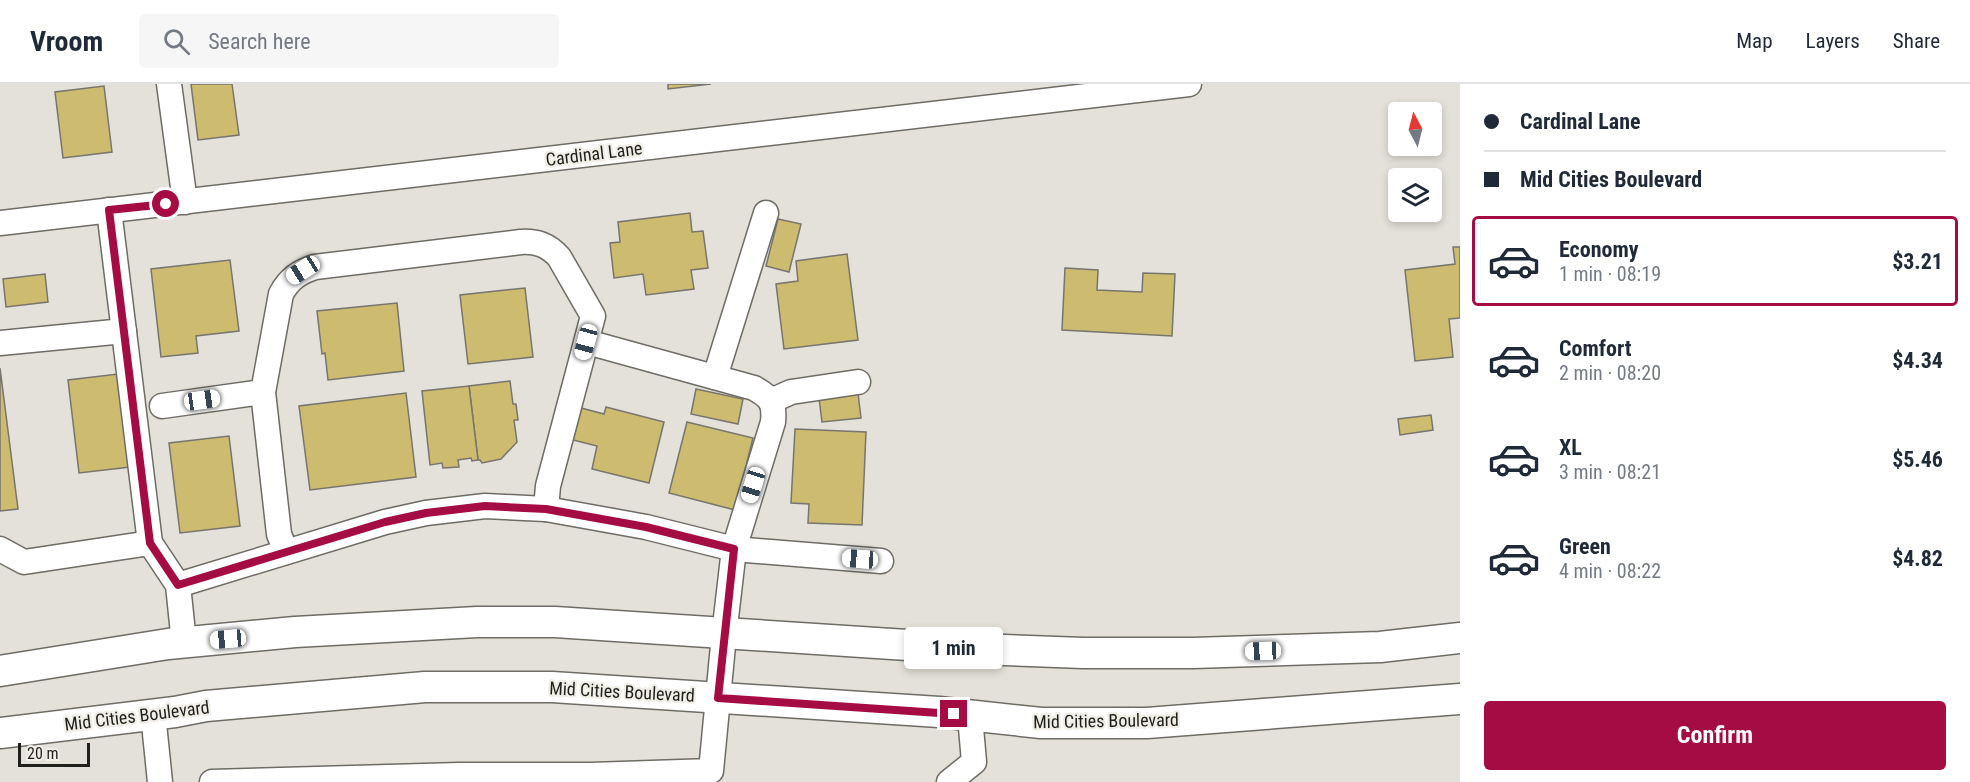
<!DOCTYPE html>
<html lang="en">
<head>
<meta charset="utf-8">
<style>
  :root { --surface:#fff; --page:#f6f6f7; --text:#1f2937; --muted:#747a83; --line:#e0e1e3; --accent:#a50c43 }
  body { margin:0; font-family:"Roboto Condensed",sans-serif; background:var(--page); color:var(--text); height:100vh; display:flex; flex-direction:column; font-size:22px; white-space:nowrap }
  * { box-sizing:border-box; margin:0 }
  p { font-size:20px; color:var(--muted) }
  .icon { flex:none; width:33px; height:33px; fill:none; stroke:currentColor; stroke-width:2; stroke-linecap:round; stroke-linejoin:round }
  .map { position:relative; flex:1; overflow:hidden }
  .sheet { display:flex; flex-direction:column; background:var(--surface); width:510px }
  .sheet>* { flex:none }
  .guide { display:grid; align-content:center; height:132px; padding:0 24px; background:var(--surface) }
  .needle { width:39px; rotate:353deg }
  .tools { position:absolute; left:1388px; top:18px; display:grid; gap:12px }
  .tools a { display:grid; place-items:center; width:54px; height:54px; border-radius:6px; background:var(--surface); box-shadow:0 3px 9px #0003; font-size:30px }
  .scale { position:absolute; left:18px; bottom:15px; width:72px; box-sizing:border-box; padding-left:6px; border:3px solid #1f1f1c; border-top:0; font-size:16px; line-height:21px; white-space:nowrap; color:#1f1f1c; -webkit-text-stroke:4px #f0eee6; paint-order:stroke }
  .end { position:absolute; width:27px; height:27px; margin:-14px; border:8px solid #a50c43; background:#fff; box-shadow:0 0 0 3px #fff }
  .from { border-radius:50% }
  .bubble { position:absolute; height:42px; border-radius:6px; background:var(--surface); box-shadow:0 3px 9px #0003; font-size:20px; font-weight:700; line-height:42px; text-align:center }
  .car { position:absolute; width:18px; height:36px; margin:-18px -9px; border-radius:8px; box-shadow:0 0 4px 2px #0007; background:linear-gradient(#fff 24%,#345 0 40%,#fff 0 76%,#345 0 86%,#fff 0) }
  .guide b { display:flex; align-items:center; gap:21px; height:57px; font-size:22px }
  .guide b+b { border-top:2px solid var(--line) }
  .guide i { width:15px; height:15px; background:var(--text) }
  ul { padding:0; list-style:none }
  li { display:flex; align-items:center; gap:18px; height:90px; margin:0 12px 9px; padding:0 12px; border:3px solid transparent; border-radius:6px }
  li div { flex:1 }
  li b { display:block; font-size:22px }
  li em { font-style:normal; font-weight:700 }
  li.current { border-color:var(--accent) }
  li>.icon { width:54px; height:54px; stroke-width:1.5 }
  .primary-button { display:flex; gap:12px; margin-top:auto; padding:12px 24px }
  .primary-button a { flex:1; height:69px; border-radius:6px; background:var(--accent); color:#fff; font-size:24px; font-weight:700; line-height:69px; text-align:center }
  header { display:flex; align-items:center; gap:36px; box-sizing:border-box; height:84px; padding:0 30px; background:var(--surface); border-bottom:2px solid var(--line) }
  header strong { font-size:28px }
  nav { display:flex; gap:33px; margin-inline-start:auto; font-size:21px }
  .search { width:420px; height:54px; background:var(--page); display:flex; align-items:center; gap:15px; box-sizing:border-box; padding:0 21px; border-radius:6px; color:var(--muted); font-size:22px }
  main { display:flex; flex:1; min-height:0 }
  .map>svg:first-child { display:block }
</style>
</head>
<body>
<header>
<strong>Vroom</strong>
<div class="search"><svg class="icon" aria-label="search" viewBox="0 0 24 24"><circle cx="10" cy="10" r="6"/><path d="M15 15l6 6"/></svg>Search here</div>
<nav><a>Map</a><a>Layers</a><a>Share</a></nav>
</header>
<main>
<div class="map">
<svg width="1460" height="698" viewBox="0 0 1460 698">
  <rect width="100%" height="100%" fill="#e3e1d9"/>
  <g fill="#cdbb70" stroke="#77756e" stroke-width="1.5">
    <path d="M191,0H232L239,51L198,56Z"/>
    <path d="M668,0H711L668,5Z"/>
    <path d="M104,2L112,68L63,74L55,8Z"/>
    <path d="M690,129L692,148L703,147L708,184L691,186L694,205L646,211L643,190L614,194L610,159L620,158L618,138Z"/>
    <path d="M778,135L801,140L789,188L766,182Z"/>
    <path d="M1453,163H1460V234L1449,235L1453,273L1415,277L1405,186L1455,180Z"/>
    <path d="M847,170L858,256L784,265L776,200L798,197L796,177Z"/>
    <path d="M230,176L239,247L196,252L198,269L161,273L151,185Z"/>
    <path d="M1065,184L1098,186L1097,206L1142,208L1143,189L1175,190L1172,252L1062,246Z"/>
    <path d="M45,190L48,218L6,223L3,195Z"/>
    <path d="M525,204L533,273L468,280L460,211Z"/>
    <path d="M397,219L404,287L328,296L325,269L322,270L317,227Z"/>
    <path d="M0,284L18,425L0,427Z"/>
    <path d="M118,290L130,383L79,389L68,296Z"/>
    <path d="M510,297L513,320H516L518,336H514L517,358L501,375L482,379L480,376H478L469,302Z"/>
    <path d="M469,302L478,376L472,377L471,374L458,376L459,383L443,384L442,379L430,381L422,307Z"/>
    <path d="M696,305L743,315L738,340L691,330Z"/>
    <path d="M406,309L416,393L310,406L299,322Z"/>
    <path d="M858,309L861,334L822,338L819,314Z"/>
    <path d="M606,323L664,338L649,399L592,385L597,362L573,356L581,324L604,330Z"/>
    <path d="M1431,331L1433,346L1400,351L1398,335Z"/>
    <path d="M687,338L753,354L735,426L669,409Z"/>
    <path d="M795,345L866,348L862,441L808,439L809,420L791,419Z"/>
    <path d="M229,352L240,442L180,449L169,359Z"/>
  </g>
  <g fill="none" stroke-linecap="round" stroke-linejoin="round">
    <g stroke="#6e6c65" stroke-width="27">
      <g id="minor">
        <path d="M169,0L185,118"/>
        <path d="M0,139L1189,0"/>
        <path d="M0,259L124,247"/>
        <path d="M715,293L766,129"/>
        <path d="M771,317L791,308L858,298"/>
        <path d="M162,322L263,308"/>
        <path d="M150,459L178,501L184,559"/>
        <path d="M0,465L24,478L150,459L109,126"/>
        <path d="M286,468L279,450L263,308L281,210C289,195 299,188 315,183L521,158C537,157 548,161 559,173L593,232L548,402L546,425"/>
        <path d="M178,501L385,438L426,429L485,422L546,425L646,443L734,465L881,477"/>
        <path d="M153,630L160,698"/>
        <path d="M212,698L459,691H591L711,687L724,551L734,465L773,338C775,318 770,313 754,304L587,258"/>
        <path d="M949,698L974,678L970,632"/>
      </g>
    </g>
    <g stroke="#6e6c65" stroke-width="33">
      <g id="major">
        <path d="M0,587L168,560L295,548L477,538H555L953,564L1083,569H1193L1380,563L1460,554"/>
        <path d="M0,649L175,628L206,622L425,603H552L939,628L1041,639H1147L1460,615"/>
      </g>
    </g>
    <use href="#minor" stroke="#fff" stroke-width="24"/>
    <use href="#major" stroke="#fff" stroke-width="30"/>
  </g>
  <g fill="none" stroke-linecap="round" stroke-linejoin="round">
    <path stroke="#a50c43" stroke-width="8" d="M166,120L109,126L150,459L178,501L385,438L426,429L485,422L546,425L646,443L734,465L718,614L954,630"/>
  </g>
  <g text-anchor="middle" stroke-width="4.5" stroke-linejoin="round" paint-order="stroke">
    <g font-size="18" fill="#1f1f1c" stroke="#f0eee6">
      <text transform="translate(594 70) rotate(-7)" y="6">Cardinal Lane</text>
      <text transform="translate(622 608) rotate(3)" y="6">Mid Cities Boulevard</text>
      <text transform="translate(137 632) rotate(-7)" y="6">Mid Cities Boulevard</text>
      <text transform="translate(1106 637) rotate(-1)" y="6">Mid Cities Boulevard</text>
    </g>
  </g>
</svg>
<div class="tools">
<a><svg class="needle" viewBox="-14 -14 28 28"><path d="M0-13l5 13h-10z" fill="#e53935"/><path d="M0 13l5-13h-10z" fill="#747a83"/></svg></a>
<a><svg class="icon" aria-label="layers" viewBox="0 0 24 24"><path d="M12 4l9 5-9 5-9-5zM3 14l9 5 9-5"/></svg></a>
</div>
<div class="scale">20 m</div>
<i class="end from" style="left:166px;top:120px"></i>
<i class="end" style="left:954px;top:630px"></i>
<div class="bubble" style="left:904px;top:543px;width:99px">1 min</div>
<i class="car" style="left:303px;top:186px;rotate:238deg"></i>
<i class="car" style="left:586px;top:258px;rotate:195deg"></i>
<i class="car" style="left:202px;top:316px;rotate:82deg"></i>
<i class="car" style="left:753px;top:401px;rotate:197deg"></i>
<i class="car" style="left:860px;top:475px;rotate:274deg"></i>
<i class="car" style="left:228px;top:555px;rotate:265deg"></i>
<i class="car" style="left:1263px;top:567px;rotate:268deg"></i>
</div>
<section class="sheet">
<div class="guide">
<b><i class="from"></i>Cardinal Lane</b>
<b><i></i>Mid Cities Boulevard</b>
</div>
<ul>
<li class="current"><svg class="icon" aria-label="car" viewBox="0 0 24 24"><path d="M5 17H2v-5l4-1 3-4h7l3 4 3 1v5h-3M9 17h6M6 11h13"/><circle cx="7" cy="17" r="2"/><circle cx="17" cy="17" r="2"/></svg><div><b>Economy</b><p>1 min · 08:19</p></div><em>$3.21</em></li>
<li><svg class="icon" aria-label="car" viewBox="0 0 24 24"><path d="M5 17H2v-5l4-1 3-4h7l3 4 3 1v5h-3M9 17h6M6 11h13"/><circle cx="7" cy="17" r="2"/><circle cx="17" cy="17" r="2"/></svg><div><b>Comfort</b><p>2 min · 08:20</p></div><em>$4.34</em></li>
<li><svg class="icon" aria-label="car" viewBox="0 0 24 24"><path d="M5 17H2v-5l4-1 3-4h7l3 4 3 1v5h-3M9 17h6M6 11h13"/><circle cx="7" cy="17" r="2"/><circle cx="17" cy="17" r="2"/></svg><div><b>XL</b><p>3 min · 08:21</p></div><em>$5.46</em></li>
<li><svg class="icon" aria-label="car" viewBox="0 0 24 24"><path d="M5 17H2v-5l4-1 3-4h7l3 4 3 1v5h-3M9 17h6M6 11h13"/><circle cx="7" cy="17" r="2"/><circle cx="17" cy="17" r="2"/></svg><div><b>Green</b><p>4 min · 08:22</p></div><em>$4.82</em></li>
</ul>
<div class="primary-button"><a>Confirm</a></div>
</section>
</main>
</body>
</html>
